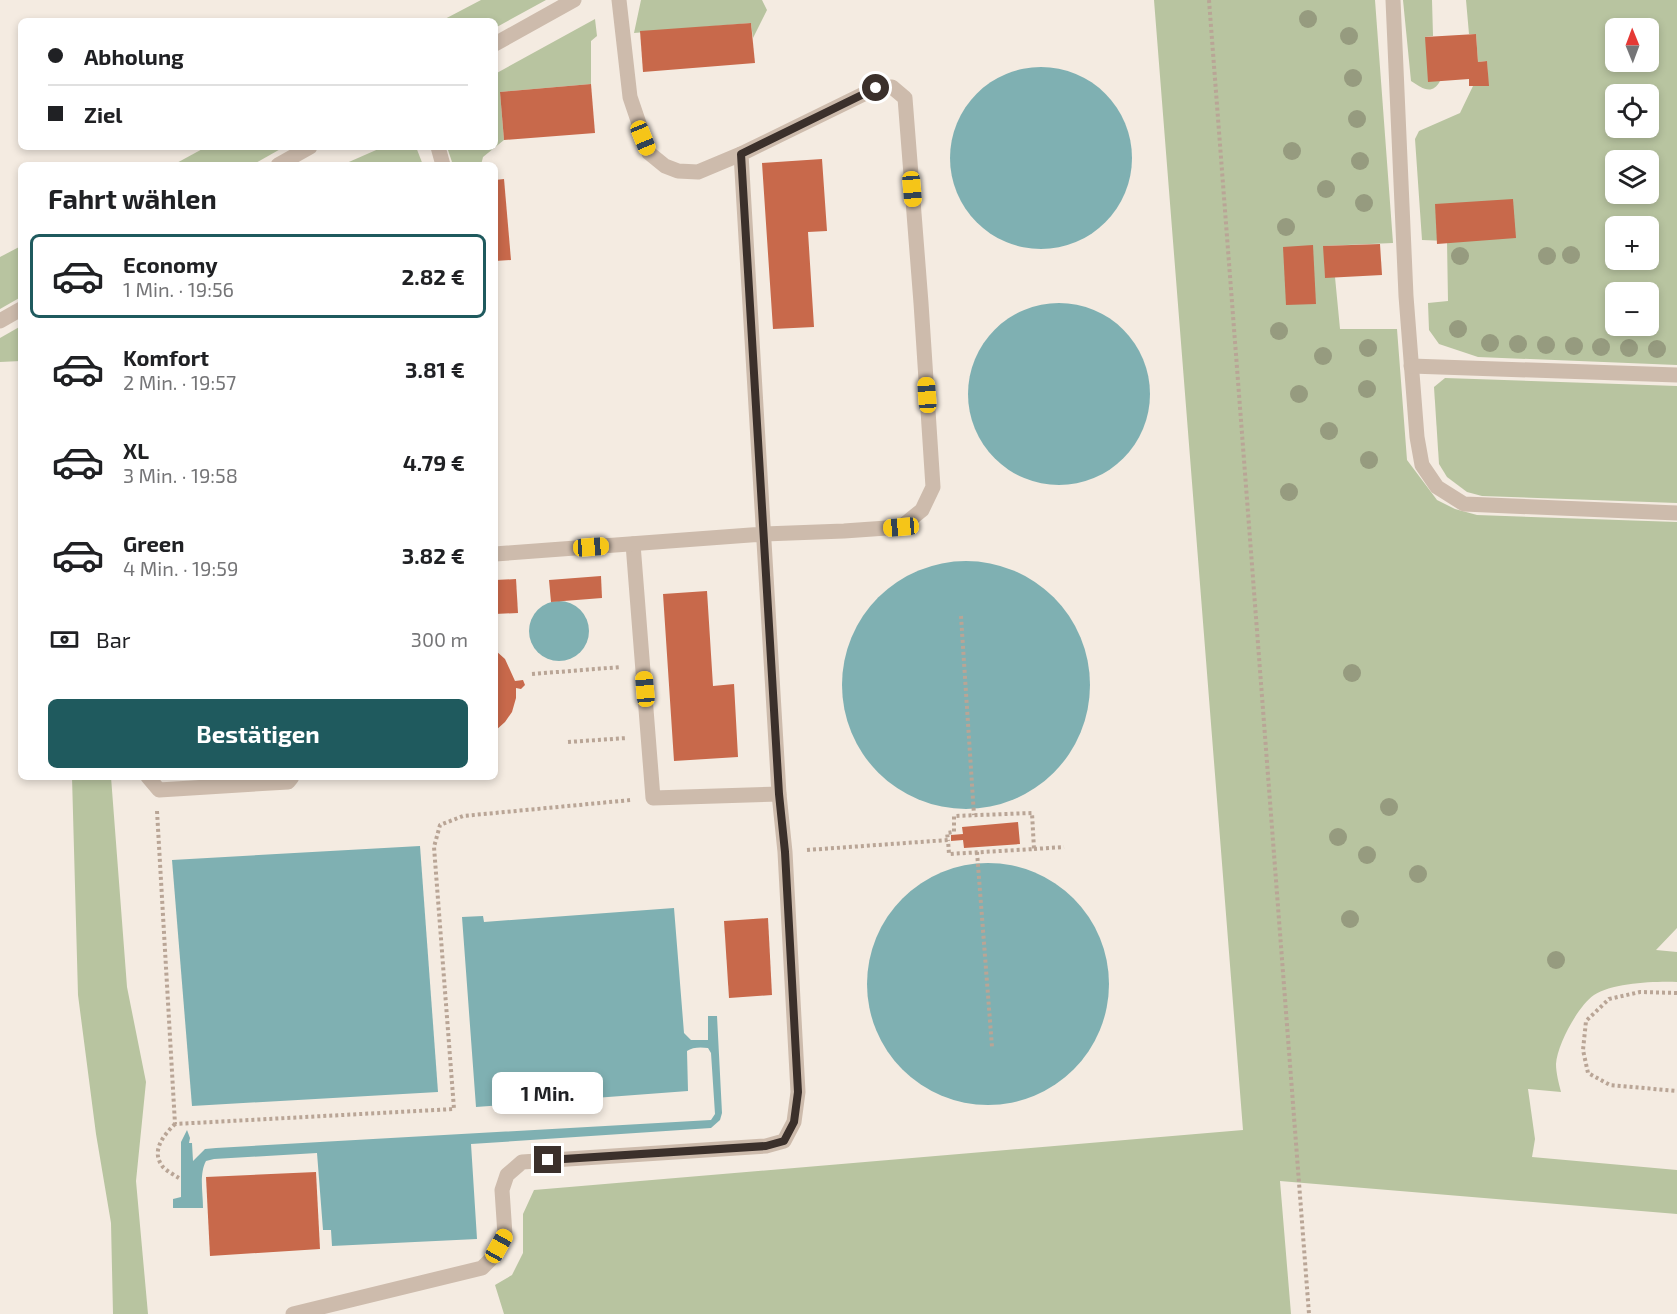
<!DOCTYPE html>
<html lang="de">
<head>
<meta charset="utf-8">
<style>
  :root { --surface:#fff; --page:#f6f6f6; --text:#202124; --muted:#757577; --line:#e0e0e0; --accent:#1f5a5e }
  body { margin:0; font-family:"Exo 2",sans-serif; background:var(--page); color:var(--text); height:100vh; display:flex; flex-direction:column; font-size:22px; white-space:nowrap }
  * { box-sizing:border-box; margin:0 }
  p { font-size:20px; color:var(--muted) }
  .icon { flex:none; width:33px; height:33px; fill:none; stroke:currentColor; stroke-width:2; stroke-linecap:round; stroke-linejoin:round }
  .map { position:relative; flex:1; overflow:hidden }
  .details { position:absolute; left:18px; top:162px; width:480px; height:618px; display:flex; flex-direction:column; background:var(--surface); border-radius:9px; box-shadow:0 3px 9px #0003 }
  .details>* { flex:none }
  .banner { position:absolute; left:18px; top:18px; width:480px; height:132px; border-radius:9px; box-shadow:0 3px 9px #0003; display:grid; align-content:center; height:132px; padding:0 30px; background:var(--surface) }
  .needle { width:39px; rotate:359deg }
  .controls { position:absolute; left:1605px; top:18px; display:grid; gap:12px }
  .controls a { display:grid; place-items:center; width:54px; height:54px; border-radius:9px; background:var(--surface); box-shadow:0 3px 9px #0003; font-size:30px }
  .end { position:absolute; width:27px; height:27px; margin:-14px; border:8px solid #3b302b; background:#fff; box-shadow:0 0 0 3px #fff }
  .from { border-radius:50% }
  .bubble { position:absolute; height:42px; border-radius:9px; background:var(--surface); box-shadow:0 3px 9px #0003; font-size:20px; font-weight:700; line-height:42px; text-align:center }
  .car { position:absolute; width:18px; height:36px; margin:-18px -9px; border-radius:8px; box-shadow:0 0 4px 2px #0007; background:linear-gradient(#f5c518 24%,#345 0 40%,#f5c518 0 76%,#345 0 86%,#f5c518 0) }
  .banner b { display:flex; align-items:center; gap:21px; height:57px; font-size:22px }
  .banner b+b { border-top:2px solid var(--line) }
  .banner i { width:15px; height:15px; background:var(--text) }
  ul { padding:0; list-style:none }
  li { display:flex; align-items:center; gap:18px; height:84px; margin:0 12px 9px; padding:0 18px; border:3px solid transparent; border-radius:9px }
  li div { flex:1 }
  li b { display:block; font-size:22px }
  li em { font-style:normal; font-weight:700 }
  li.active { border-color:var(--accent) }
  li>.icon { width:54px; height:54px; stroke-width:1.5 }
  h2 { padding:0 30px; font-size:27px; line-height:72px }
  .pay { display:flex; align-items:center; gap:15px; height:66px; padding:0 30px; font-size:22px }
  .pay p { margin-inline-start:auto }
  .cta { display:flex; gap:12px; margin-top:auto; padding:12px 30px }
  .cta a { flex:1; height:69px; border-radius:9px; background:var(--accent); color:#fff; font-size:24px; font-weight:700; line-height:69px; text-align:center }
  .map>svg:first-child { display:block }
</style>
</head>
<body>
<div class="map">
<svg width="1677" height="1314" viewBox="0 0 1677 1314">
  <rect width="100%" height="100%" fill="#f4ebe1"/>
  <g fill="#b8c4a0" fill-rule="evenodd">
    <path d="M481,0H546L495,28V21H441Z"/>
    <path d="M641,0H762L767,10L753,38L751,23L634,33Z"/>
    <path d="M1154,0H1375L1393,243L1324,246L1325,277H1335L1340,329H1397L1407,460L1437,500L1455,509L1477,515L1677,522V928L1656,950L1677,952V982C1656,981 1612,983 1594,995C1578,1006 1557,1045 1556,1064C1556,1073 1559,1084 1561,1092L1528,1089L1535,1139L1532,1157L1677,1170V1214L1280,1181L1291,1314H504L495,1285L512,1275L523,1253V1214L534,1190L1243,1130Z"/>
    <path d="M1403,0H1432L1433,36L1425,37L1440,81C1432,96 1422,88 1411,81Z"/>
    <path d="M1466,0H1677V365L1478,357L1439,344L1429,330L1428,303L1448,301L1447,241L1422,240L1415,139L1419,131L1460,113L1473,86L1488,85L1487,61L1478,62L1476,34H1469ZM1616,28H1648V62H1616ZM1616,94H1648V128H1616ZM1616,160H1648V194H1616ZM1616,226H1648V260H1616ZM1616,292H1648V326H1616Z"/>
    <path d="M595,19L597,36L591,41V84L500,92L504,140L483,157L481,165H453L447,147H495V74Z"/>
    <path d="M206,147H284L252,165H173Z"/>
    <path d="M383,147H416L423,165H342Z"/>
    <path d="M21,246V297L0,309V257Z"/>
    <path d="M21,326V361L0,362V338Z"/>
    <path d="M1445,378L1677,386V503L1482,496L1467,492L1447,477L1439,464L1434,387Z"/>
    <path d="M72,777H111L127,987L146,1082L136,1181L148,1314H113L111,1223L96,1134L78,995Z"/>
  </g>
  <g fill="#7fb0b2">
    <circle cx="1041" cy="158" r="91"/>
    <circle cx="1059" cy="394" r="91"/>
    <circle cx="966" cy="685" r="124"/>
    <circle cx="559" cy="631" r="30"/>
    <path d="M420,846L438,1092L192,1106L172,860Z"/>
    <circle cx="988" cy="984" r="121"/>
    <path d="M674,908L684,1033L691,1040H708V1016H717L722,1113L720,1120L711,1128L471,1144L477,1239L332,1246L331,1230H323L317,1153L214,1159L206,1161C199,1174 203,1193 203,1208H173V1199L181,1197V1142L187,1130L190,1138L189,1143H192L193,1161L205,1149L216,1148L711,1120L715,1114L711,1053L708,1048C701,1047 692,1047 687,1051L688,1091L476,1107L462,917L483,916L484,922Z"/>
  </g>
  <g fill="#c8694b">
    <path d="M751,23L755,63L643,72L640,31Z"/>
    <path d="M1476,34L1478,62L1487,61L1489,86H1469V79L1428,82L1425,37Z"/>
    <path d="M591,84L595,133L504,140L500,92Z"/>
    <path d="M822,159L827,231L808,232L814,327L773,329L762,163Z"/>
    <path d="M504,179L511,260L495,261V180Z"/>
    <path d="M1513,199L1516,238L1437,244L1435,204Z"/>
    <path d="M1380,244L1382,275L1325,278L1323,246Z"/>
    <path d="M1313,245L1316,304L1286,305L1283,247Z"/>
    <path d="M601,576L602,598L551,602L549,580Z"/>
    <path d="M516,579L518,613L495,614V580Z"/>
    <path d="M707,591L713,686L734,684L738,757L674,761L663,594Z"/>
    <path d="M495,650L505,659L515,681L523,680L525,685L521,689L516,688V698L512,712L505,722L495,731Z"/>
    <path d="M1018,822L1020,844L964,848L963,840L951,841V835L963,834L962,827Z"/>
    <path d="M768,918L772,995L729,998L724,921Z"/>
    <path d="M316,1172L320,1249L210,1256L206,1177Z"/>
  </g>
  <g fill="none" stroke-linecap="round" stroke-linejoin="round">
    <g stroke="#b9a596" stroke-width="4" stroke-dasharray="3 3" stroke-linecap="butt">
      <path d="M1209,0L1309,1314"/>
      <path d="M961,616L974,815"/>
      <path d="M532,674L621,667"/>
      <path d="M568,742L627,738"/>
      <path d="M157,811L175,1124L454,1109L434,847L440,825L463,816L631,800"/>
      <path d="M1034,849L1064,847"/>
      <path d="M807,850L948,840L947,833L954,832V816L1032,813L1034,849L949,854L948,840"/>
      <path d="M977,852L992,1047"/>
      <path d="M1677,993L1640,992L1609,999L1586,1021L1583,1050L1588,1073L1610,1085L1677,1091"/>
      <path d="M175,1124C164,1135 150,1151 163,1167C167,1171 174,1175 179,1178"/>
    </g>
    <g stroke="#cdbbac" stroke-width="15">
      <path d="M619,0L630,97L649,153L665,166L678,171L698,172L741,154"/>
      <path d="M1393,0L1406,296L1417,437L1422,465L1437,487L1464,504L1677,513"/>
      <path d="M495,44L574,0"/>
      <path d="M438,147L443,165"/>
      <path d="M278,165L310,147"/>
      <path d="M0,321L21,309"/>
      <path d="M1411,366L1677,375"/>
      <path d="M633,544L653,798L779,794"/>
      <path d="M148,777L159,790L288,782L292,777"/>
      <path d="M293,1314L482,1268L493,1257L505,1235L502,1190L507,1175L522,1162L766,1146L784,1141L794,1122L798,1092L785,852L779,794L741,154L876,88L892,87L905,98L921,303L933,487L922,510L901,527L844,531L764,534L495,554"/>
    </g>
  </g>
  <g fill="#969b7f">
    <circle cx="1308" cy="19" r="9"/>
    <circle cx="1349" cy="36" r="9"/>
    <circle cx="1353" cy="78" r="9"/>
    <circle cx="1357" cy="119" r="9"/>
    <circle cx="1292" cy="151" r="9"/>
    <circle cx="1360" cy="161" r="9"/>
    <circle cx="1326" cy="189" r="9"/>
    <circle cx="1364" cy="203" r="9"/>
    <circle cx="1286" cy="227" r="9"/>
    <circle cx="1571" cy="255" r="9"/>
    <circle cx="1460" cy="256" r="9"/>
    <circle cx="1547" cy="256" r="9"/>
    <circle cx="1458" cy="329" r="9"/>
    <circle cx="1279" cy="331" r="9"/>
    <circle cx="1490" cy="343" r="9"/>
    <circle cx="1518" cy="344" r="9"/>
    <circle cx="1546" cy="345" r="9"/>
    <circle cx="1574" cy="346" r="9"/>
    <circle cx="1601" cy="347" r="9"/>
    <circle cx="1368" cy="348" r="9"/>
    <circle cx="1629" cy="348" r="9"/>
    <circle cx="1657" cy="349" r="9"/>
    <circle cx="1323" cy="356" r="9"/>
    <circle cx="1367" cy="389" r="9"/>
    <circle cx="1299" cy="394" r="9"/>
    <circle cx="1329" cy="431" r="9"/>
    <circle cx="1369" cy="460" r="9"/>
    <circle cx="1289" cy="492" r="9"/>
    <circle cx="1352" cy="673" r="9"/>
    <circle cx="1389" cy="807" r="9"/>
    <circle cx="1338" cy="837" r="9"/>
    <circle cx="1367" cy="855" r="9"/>
    <circle cx="1418" cy="874" r="9"/>
    <circle cx="1350" cy="919" r="9"/>
    <circle cx="1556" cy="960" r="9"/>
  </g>
  <g fill="none" stroke-linecap="round" stroke-linejoin="round">
    <path stroke="#3b302b" stroke-width="8" d="M548,1160L766,1146L784,1141L794,1122L798,1092L785,852L779,794L741,154L876,88"/>
  </g>
</svg>
<div class="controls">
<a><svg class="needle" viewBox="-14 -14 28 28"><path d="M0-13l5 13h-10z" fill="#e53935"/><path d="M0 13l5-13h-10z" fill="#757577"/></svg></a>
<a><svg class="icon" aria-label="locate" viewBox="0 0 24 24"><circle cx="12" cy="12" r="6"/><path d="M12 2v4M12 18v4M2 12h4M18 12h4"/></svg></a>
<a><svg class="icon" aria-label="layers" viewBox="0 0 24 24"><path d="M12 4l9 5-9 5-9-5zM3 14l9 5 9-5"/></svg></a>
<a>+</a>
<a>−</a>
</div>
<i class="end from" style="left:876px;top:88px"></i>
<i class="end" style="left:548px;top:1160px"></i>
<div class="bubble" style="left:492px;top:1072px;width:111px">1 Min.</div>
<i class="car" style="left:643px;top:138px;rotate:158deg"></i>
<i class="car" style="left:912px;top:189px;rotate:175deg"></i>
<i class="car" style="left:927px;top:395px;rotate:356deg"></i>
<i class="car" style="left:901px;top:527px;rotate:265deg"></i>
<i class="car" style="left:591px;top:547px;rotate:86deg"></i>
<i class="car" style="left:645px;top:689px;rotate:355deg"></i>
<i class="car" style="left:499px;top:1246px;rotate:29deg"></i>
<div class="banner">
<b><i class="from"></i>Abholung</b>
<b><i></i>Ziel</b>
</div>
<section class="details">
<h2>Fahrt wählen</h2>
<ul>
<li class="active"><svg class="icon" aria-label="car" viewBox="0 0 24 24"><path d="M5 17H2v-5l4-1 3-4h7l3 4 3 1v5h-3M9 17h6M6 11h13"/><circle cx="7" cy="17" r="2"/><circle cx="17" cy="17" r="2"/></svg><div><b>Economy</b><p>1 Min. · 19:56</p></div><em>2.82 €</em></li>
<li><svg class="icon" aria-label="car" viewBox="0 0 24 24"><path d="M5 17H2v-5l4-1 3-4h7l3 4 3 1v5h-3M9 17h6M6 11h13"/><circle cx="7" cy="17" r="2"/><circle cx="17" cy="17" r="2"/></svg><div><b>Komfort</b><p>2 Min. · 19:57</p></div><em>3.81 €</em></li>
<li><svg class="icon" aria-label="car" viewBox="0 0 24 24"><path d="M5 17H2v-5l4-1 3-4h7l3 4 3 1v5h-3M9 17h6M6 11h13"/><circle cx="7" cy="17" r="2"/><circle cx="17" cy="17" r="2"/></svg><div><b>XL</b><p>3 Min. · 19:58</p></div><em>4.79 €</em></li>
<li><svg class="icon" aria-label="car" viewBox="0 0 24 24"><path d="M5 17H2v-5l4-1 3-4h7l3 4 3 1v5h-3M9 17h6M6 11h13"/><circle cx="7" cy="17" r="2"/><circle cx="17" cy="17" r="2"/></svg><div><b>Green</b><p>4 Min. · 19:59</p></div><em>3.82 €</em></li>
</ul>
<div class="pay"><svg class="icon" aria-label="cash" viewBox="0 0 24 24"><path d="M3 7h18v10H3z"/><circle cx="12" cy="12" r="2"/></svg>Bar<p>300 m</p></div>
<div class="cta"><a>Bestätigen</a></div>
</section>
</div>
</body>
</html>
